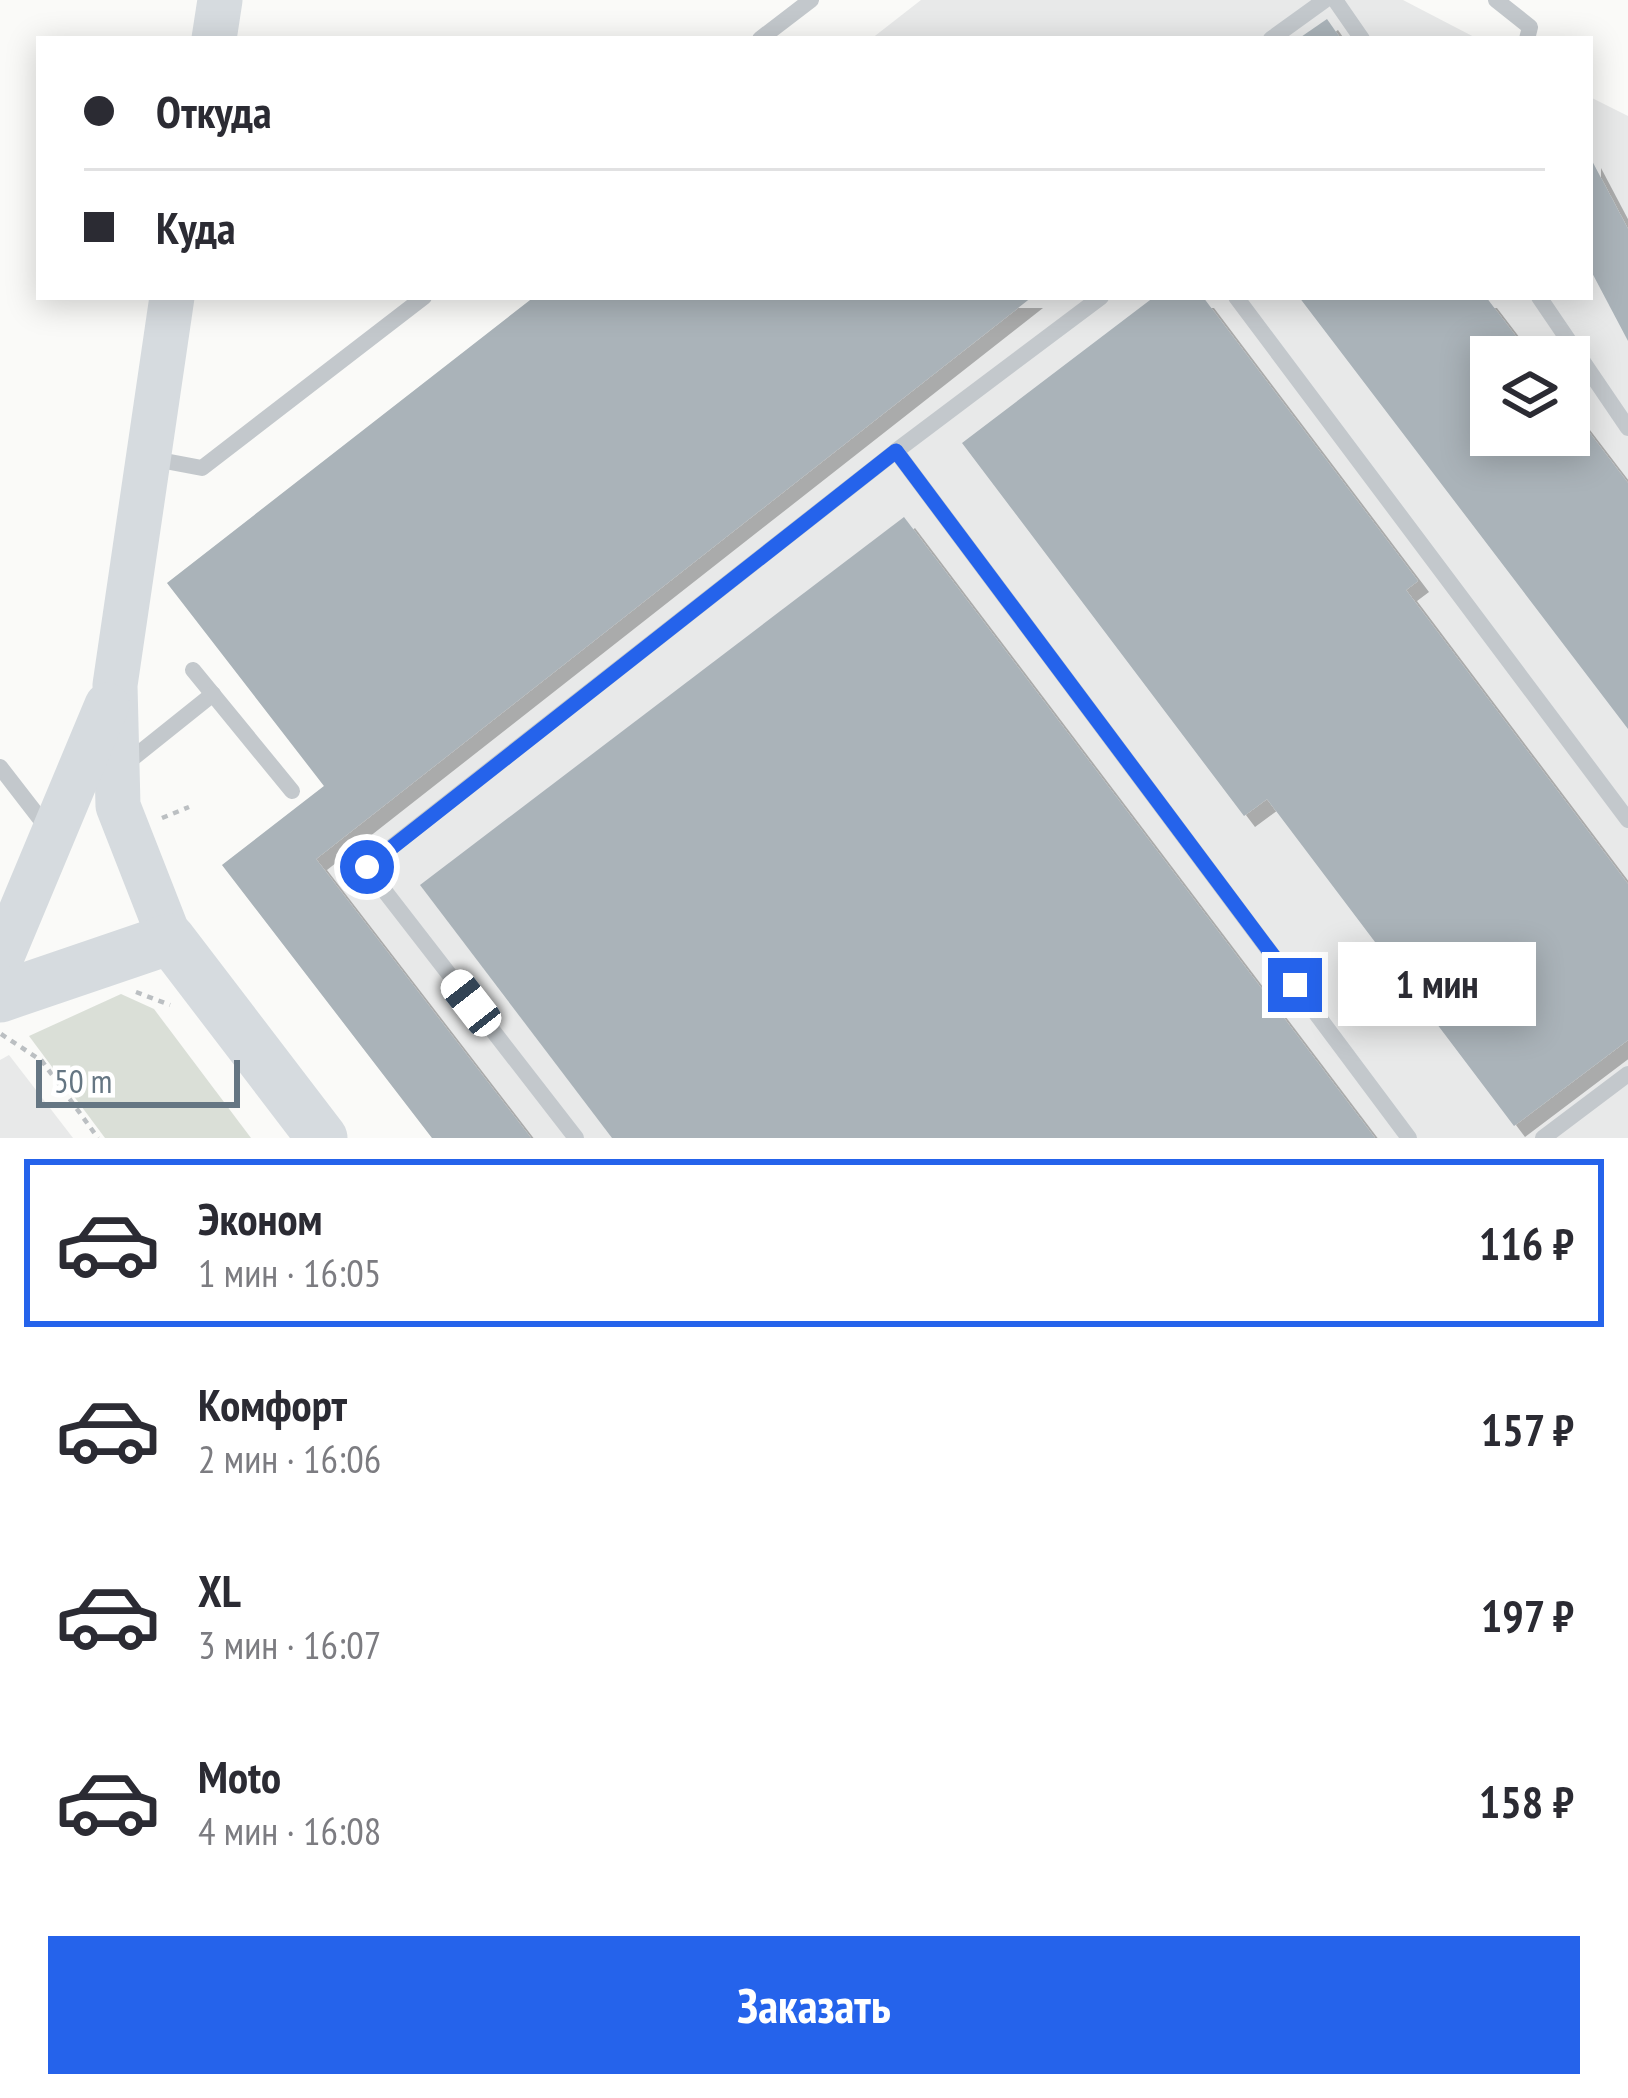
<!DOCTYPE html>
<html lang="ru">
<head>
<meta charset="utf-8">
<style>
  :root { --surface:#fff; --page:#f2f2f3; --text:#2b2b33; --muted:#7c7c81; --line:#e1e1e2; --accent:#2563eb }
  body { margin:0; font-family:"PT Sans Narrow",sans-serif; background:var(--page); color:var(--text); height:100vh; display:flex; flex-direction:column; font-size:45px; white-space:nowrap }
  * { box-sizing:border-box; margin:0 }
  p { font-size:39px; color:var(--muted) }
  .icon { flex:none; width:66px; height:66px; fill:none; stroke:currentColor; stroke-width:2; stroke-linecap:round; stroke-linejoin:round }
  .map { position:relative; height:1138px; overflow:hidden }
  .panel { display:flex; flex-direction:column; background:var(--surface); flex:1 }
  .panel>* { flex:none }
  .banner { position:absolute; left:36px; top:36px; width:1557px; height:264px; border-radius:0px; box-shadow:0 6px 30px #0003; display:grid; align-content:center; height:264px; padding:0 48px; background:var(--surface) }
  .tools { position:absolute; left:1470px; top:336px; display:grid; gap:24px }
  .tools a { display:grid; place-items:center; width:120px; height:120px; border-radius:0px; background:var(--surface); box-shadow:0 6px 30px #0003; font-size:60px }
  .scale { position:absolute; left:36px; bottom:30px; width:204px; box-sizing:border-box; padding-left:12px; border:6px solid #657683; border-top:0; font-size:33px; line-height:42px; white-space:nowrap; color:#657683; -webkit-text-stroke:9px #fff; paint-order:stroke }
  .end { position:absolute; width:54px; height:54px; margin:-27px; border:15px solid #2563eb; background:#fff; box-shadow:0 0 0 6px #fff }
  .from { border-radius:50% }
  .bubble { position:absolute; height:84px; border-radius:0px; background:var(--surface); box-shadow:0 6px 30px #0003; font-size:39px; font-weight:700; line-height:84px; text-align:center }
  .car { position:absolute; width:36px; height:72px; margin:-36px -18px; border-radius:15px; box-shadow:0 0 9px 3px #0007; background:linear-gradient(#fff 24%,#345 0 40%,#fff 0 76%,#345 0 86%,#fff 0) }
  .banner b { display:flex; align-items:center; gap:42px; height:114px; font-size:45px }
  .banner b+b { border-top:3px solid var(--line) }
  .banner i { width:30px; height:30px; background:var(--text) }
  ul { padding:21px 0 0; list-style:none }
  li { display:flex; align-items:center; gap:36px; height:168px; margin:0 24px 18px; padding:0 24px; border:6px solid transparent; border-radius:0px }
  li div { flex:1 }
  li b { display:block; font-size:45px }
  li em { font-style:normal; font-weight:700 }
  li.current { border-color:var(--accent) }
  li>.icon { width:108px; height:108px; stroke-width:1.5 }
  .cta { display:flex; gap:24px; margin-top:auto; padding:24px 48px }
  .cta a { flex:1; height:138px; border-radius:0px; background:var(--accent); color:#fff; font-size:48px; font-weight:700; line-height:138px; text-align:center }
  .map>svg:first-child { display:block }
</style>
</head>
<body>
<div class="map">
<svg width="1628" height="1138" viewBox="0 0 1628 1138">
  <defs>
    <filter id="shadow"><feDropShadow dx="11" dy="11" stdDeviation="0" flood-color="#0004"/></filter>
  </defs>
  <rect width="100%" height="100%" fill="#fafaf8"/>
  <g fill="#e8e9e9" fill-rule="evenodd">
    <path d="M921,0H1403L1478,39H871Z"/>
    <path d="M1590,97L1628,116V1138H432L222,865L324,786L167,583L534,297H1590ZM1491,357H1569V435H1491Z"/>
    <path d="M9,1055L73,1138H0V1060Z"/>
  </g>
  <path fill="#dadfd7" d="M121,994L154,1009L251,1138H105L29,1036Z"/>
  <g fill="#aab3b9" filter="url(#shadow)">
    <path d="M1327,19L1341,39H1298Z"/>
    <path d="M1590,157L1628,229V341L1590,269Z"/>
    <path d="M534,297H1032L316,859L531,1138H432L222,865L324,786L167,583Z"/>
    <path d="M1154,297H1203L1418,581L1406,590L1628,884V1040L1514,1126L1267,799L1244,816L962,443Z"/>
    <path d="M1299,297H1486L1532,357H1491V435H1569V406L1628,483V729Z"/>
    <path d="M904,517L1375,1138H612L420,885Z"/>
  </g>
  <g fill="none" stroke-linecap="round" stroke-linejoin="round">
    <g stroke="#bbbfc2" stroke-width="4.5" stroke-dasharray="6 6" stroke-linecap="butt">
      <path d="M162,818L189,807"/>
      <path d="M136,992L170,1005"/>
      <path d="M1,1034L42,1061L98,1138"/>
    </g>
    <g stroke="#c3c8cc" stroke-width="16">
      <path d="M1335,0L1362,39"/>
      <path d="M1496,0L1530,27L1527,39"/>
      <path d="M760,39L811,0"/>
      <path d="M1271,39L1325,0"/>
      <path d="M1236,297L1628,820"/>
      <path d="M1539,297L1628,428"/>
      <path d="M896,451L1101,297"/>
      <path d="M149,458L202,468L424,297"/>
      <path d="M193,670L292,791"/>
      <path d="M123,766L213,694"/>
      <path d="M0,767L48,829"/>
      <path d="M576,1138L366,867L896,451L1409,1138"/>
      <path d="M1543,1138L1628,1074"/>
    </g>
    <g stroke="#d6dbdf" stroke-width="45">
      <path d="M214,39L220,0"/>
      <path d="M170,939L118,806L115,685L172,297"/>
      <path d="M0,961L107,705"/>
    </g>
    <path stroke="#d6dbdf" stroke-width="51" d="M0,997L170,939L322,1138"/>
  </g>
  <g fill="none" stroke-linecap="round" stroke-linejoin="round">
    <path stroke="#2563eb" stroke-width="15" d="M367,867L896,451L1295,985"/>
  </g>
</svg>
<div class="tools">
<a><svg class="icon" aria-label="layers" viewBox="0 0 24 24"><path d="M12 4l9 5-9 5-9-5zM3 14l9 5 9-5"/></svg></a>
</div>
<div class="scale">50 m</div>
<i class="end from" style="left:367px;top:867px"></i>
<i class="end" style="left:1295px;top:985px"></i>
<div class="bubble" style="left:1338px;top:942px;width:198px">1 мин</div>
<i class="car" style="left:471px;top:1003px;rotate:322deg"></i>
<div class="banner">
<b><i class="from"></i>Откуда</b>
<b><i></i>Куда</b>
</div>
</div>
<section class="panel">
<ul>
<li class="current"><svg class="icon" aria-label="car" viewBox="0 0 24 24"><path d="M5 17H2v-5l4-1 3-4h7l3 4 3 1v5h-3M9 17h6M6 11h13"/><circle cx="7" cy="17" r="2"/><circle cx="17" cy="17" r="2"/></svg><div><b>Эконом</b><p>1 мин · 16:05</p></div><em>116 ₽</em></li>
<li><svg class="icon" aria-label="car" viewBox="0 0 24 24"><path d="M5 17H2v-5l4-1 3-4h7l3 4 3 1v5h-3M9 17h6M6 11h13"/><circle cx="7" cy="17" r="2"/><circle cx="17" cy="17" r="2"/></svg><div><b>Комфорт</b><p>2 мин · 16:06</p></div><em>157 ₽</em></li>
<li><svg class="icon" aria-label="car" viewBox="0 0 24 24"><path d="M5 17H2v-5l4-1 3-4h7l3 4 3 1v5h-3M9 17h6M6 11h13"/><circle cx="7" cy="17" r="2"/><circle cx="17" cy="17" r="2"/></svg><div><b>XL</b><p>3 мин · 16:07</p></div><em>197 ₽</em></li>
<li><svg class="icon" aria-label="car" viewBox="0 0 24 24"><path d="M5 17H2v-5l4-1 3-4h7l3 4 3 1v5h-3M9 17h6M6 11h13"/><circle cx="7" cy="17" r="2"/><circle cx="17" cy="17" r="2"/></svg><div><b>Moto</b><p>4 мин · 16:08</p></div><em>158 ₽</em></li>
</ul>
<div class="cta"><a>Заказать</a></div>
</section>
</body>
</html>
